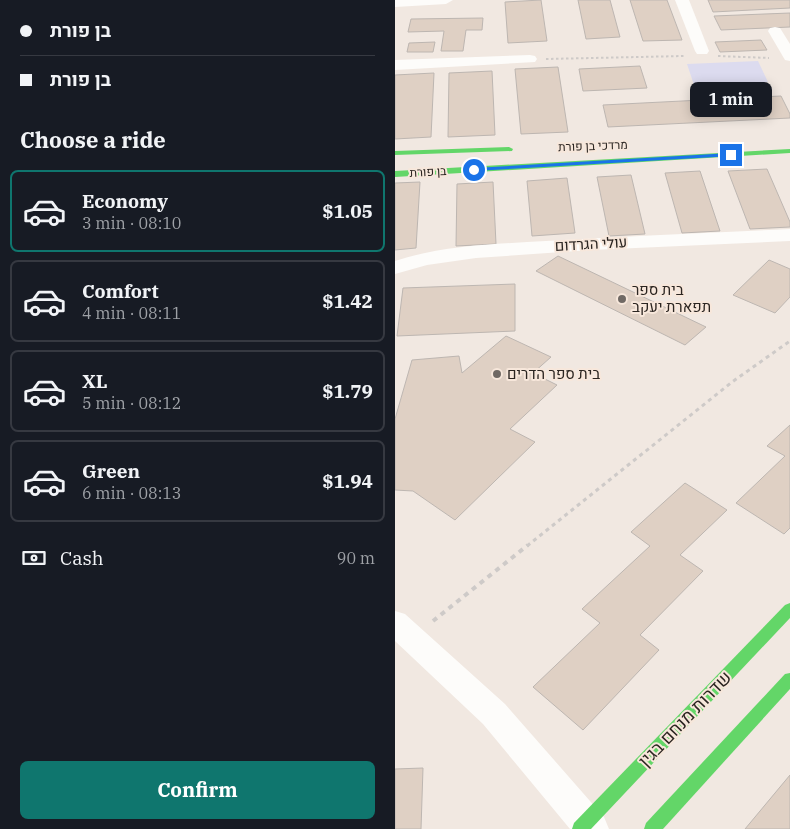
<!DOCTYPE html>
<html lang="en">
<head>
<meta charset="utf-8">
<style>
  :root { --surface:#171b24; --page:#242831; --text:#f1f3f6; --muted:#9ea1a6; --line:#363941; --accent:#0f766e }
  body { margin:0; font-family:"IBM Plex Serif",Heebo,serif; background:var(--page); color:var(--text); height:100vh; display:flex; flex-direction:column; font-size:19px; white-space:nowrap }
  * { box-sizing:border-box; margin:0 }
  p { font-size:16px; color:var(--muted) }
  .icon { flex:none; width:28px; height:28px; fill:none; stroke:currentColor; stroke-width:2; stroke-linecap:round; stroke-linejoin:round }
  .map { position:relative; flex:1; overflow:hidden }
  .drawer { display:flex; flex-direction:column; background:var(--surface); width:395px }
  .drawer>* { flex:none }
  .banner { display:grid; align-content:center; height:110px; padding:0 20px; background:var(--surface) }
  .end { position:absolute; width:22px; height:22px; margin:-11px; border:6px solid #1a73e8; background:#fff; box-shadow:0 0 0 2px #fff }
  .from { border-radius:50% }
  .bubble { position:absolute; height:35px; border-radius:8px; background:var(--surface); box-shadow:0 2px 12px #0003; font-size:16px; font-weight:700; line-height:35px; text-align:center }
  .banner b { display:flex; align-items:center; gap:18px; height:48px; font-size:19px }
  .banner b+b { border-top:1px solid var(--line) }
  .banner i { width:12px; height:12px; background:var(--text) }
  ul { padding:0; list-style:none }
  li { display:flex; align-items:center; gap:15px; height:82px; margin:0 10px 8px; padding:0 10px; border:2px solid var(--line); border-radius:8px }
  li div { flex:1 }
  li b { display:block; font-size:19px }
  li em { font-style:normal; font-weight:700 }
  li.active { border-color:var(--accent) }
  li>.icon { width:45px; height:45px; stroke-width:1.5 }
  h2 { padding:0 20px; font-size:22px; line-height:60px }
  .pay { display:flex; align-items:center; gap:12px; height:55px; padding:0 20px; font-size:19px }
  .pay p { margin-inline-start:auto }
  .button { display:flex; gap:10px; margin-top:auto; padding:10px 20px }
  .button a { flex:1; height:58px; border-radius:8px; background:var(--accent); color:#fff; font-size:20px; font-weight:700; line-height:58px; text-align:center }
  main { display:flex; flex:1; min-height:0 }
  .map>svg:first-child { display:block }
</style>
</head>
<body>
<main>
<section class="drawer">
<div class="banner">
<b><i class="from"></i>בן פורת</b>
<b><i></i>בן פורת</b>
</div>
<h2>Choose a ride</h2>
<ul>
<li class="active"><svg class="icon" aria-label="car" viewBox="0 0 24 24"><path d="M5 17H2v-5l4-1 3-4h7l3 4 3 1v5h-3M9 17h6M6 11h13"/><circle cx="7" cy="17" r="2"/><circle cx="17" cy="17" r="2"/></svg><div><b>Economy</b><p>3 min · 08:10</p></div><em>$1.05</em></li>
<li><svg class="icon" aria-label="car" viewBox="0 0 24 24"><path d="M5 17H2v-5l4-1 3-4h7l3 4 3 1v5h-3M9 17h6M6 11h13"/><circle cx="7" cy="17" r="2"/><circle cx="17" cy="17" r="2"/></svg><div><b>Comfort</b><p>4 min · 08:11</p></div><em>$1.42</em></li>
<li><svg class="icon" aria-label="car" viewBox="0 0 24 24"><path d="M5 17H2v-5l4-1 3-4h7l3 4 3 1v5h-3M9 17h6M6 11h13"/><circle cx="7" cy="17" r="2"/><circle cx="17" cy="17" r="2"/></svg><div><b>XL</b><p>5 min · 08:12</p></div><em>$1.79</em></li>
<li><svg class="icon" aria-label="car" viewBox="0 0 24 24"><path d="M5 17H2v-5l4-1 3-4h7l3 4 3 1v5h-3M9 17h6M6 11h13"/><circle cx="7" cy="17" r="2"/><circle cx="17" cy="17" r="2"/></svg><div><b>Green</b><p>6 min · 08:13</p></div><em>$1.94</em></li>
</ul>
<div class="pay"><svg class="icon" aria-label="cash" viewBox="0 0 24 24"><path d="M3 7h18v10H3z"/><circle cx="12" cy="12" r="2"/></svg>Cash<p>90 m</p></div>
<div class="button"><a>Confirm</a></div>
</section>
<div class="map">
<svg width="395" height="829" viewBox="0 0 395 829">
  <rect width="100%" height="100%" fill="#f1e8e1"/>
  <path fill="#dcdbef" d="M363,61L373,82L299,85L292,64Z"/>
  <g fill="#dfd0c4" stroke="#bdb6b1">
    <path d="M146,0L152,41L113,43L110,2Z"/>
    <path d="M183,0H215L225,37L191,39Z"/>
    <path d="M235,0H272L287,40L248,41Z"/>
    <path d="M313,0H395V8L318,12Z"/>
    <path d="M395,13V27L326,30L319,16Z"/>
    <path d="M88,18L87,30H71L68,51H46L49,31L13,32L16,19Z"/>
    <path d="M366,40L372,50L325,52L320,42Z"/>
    <path d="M40,42L38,52H12L14,43Z"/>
    <path d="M245,66L252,88L188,91L184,69Z"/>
    <path d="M163,67L173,132L126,134L120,69Z"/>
    <path d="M97,71L100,135L53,137L54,73Z"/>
    <path d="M39,73L36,137L0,139V75Z"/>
    <path d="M386,96L395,114V118L213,127L208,105Z"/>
    <path d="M372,169L395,222V227L355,229L333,171Z"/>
    <path d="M305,171L325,231L287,233L270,173Z"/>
    <path d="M236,175L250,234L214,236L202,177Z"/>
    <path d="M172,178L180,233L137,236L132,181Z"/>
    <path d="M25,182L21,248L0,250V183Z"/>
    <path d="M98,182L101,244L61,246L62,184Z"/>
    <path d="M163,256L311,327L290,345L141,271Z"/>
    <path d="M374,260L395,269V297L380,313L338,295Z"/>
    <path d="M120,284V331L2,336L8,288Z"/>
    <path d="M111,336L156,357L138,373L162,385L115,429L140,442L60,520L18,491L0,490V419L17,360L64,356L67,373Z"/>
    <path d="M395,425V528L389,534L341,503L390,456L372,446Z"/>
    <path d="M290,483L332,510L285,555L308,571L245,635L264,650L188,730L138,687L205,623L187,609L255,546L236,532Z"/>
    <path d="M28,768L26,829H0V769Z"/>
    <path d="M395,775V829H350Z"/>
  </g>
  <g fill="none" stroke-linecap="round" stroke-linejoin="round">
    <g stroke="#cecac8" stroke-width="2" stroke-dasharray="2.5 2.5" stroke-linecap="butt">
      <path d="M323,56L374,58"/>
      <path d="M151,59L289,56"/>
    </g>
    <path stroke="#cecac8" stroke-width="3" stroke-dasharray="4 4" stroke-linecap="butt" d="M132,546L337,382L395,341"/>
    <path stroke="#cecac8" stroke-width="4" stroke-dasharray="5 5" stroke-linecap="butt" d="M38,621L133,545"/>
    <g fill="#fdfcfa" fill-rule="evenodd">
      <path d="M0,0H58L51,4L0,7Z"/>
      <path d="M280,0H294L314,51L312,54H302L300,51Z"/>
      <path d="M380,27L385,28L395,44V61L390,60L373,31L375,28Z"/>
      <path d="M135,55L140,56L142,59L140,62L0,70V60Z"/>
      <path d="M395,229V241L196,250L81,258L32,265L0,274V261C48,245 101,244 151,241C232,236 314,233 395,229Z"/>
      <path d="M0,611L10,614L110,704L209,817L214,829H175L88,724L0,641Z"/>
    </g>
    <g fill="#63d668" fill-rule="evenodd">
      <path d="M114,147L118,149L117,151L0,155V151Z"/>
      <path d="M395,149V153L0,177V171Z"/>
      <path d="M395,603V618L196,829H177L179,823L390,605Z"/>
      <path d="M395,673V689L268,829H249L251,823L390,674Z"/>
    </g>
  </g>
  <path fill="#1a73e8" d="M336,153L338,156L79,171L76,170L79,168Z"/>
  <g fill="#706964" stroke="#f7e7db" stroke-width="2">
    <circle cx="227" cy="299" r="5"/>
    <circle cx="102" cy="374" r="5"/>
  </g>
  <g text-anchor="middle" stroke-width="4" stroke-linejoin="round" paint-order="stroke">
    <g font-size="12" fill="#2b2521" stroke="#f7e7db">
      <text transform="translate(198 146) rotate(-2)" y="4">מרדכי בן פורת</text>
      <text transform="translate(33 172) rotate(-3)" y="4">בן פורת</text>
    </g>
    <g font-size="15" fill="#2b2521" stroke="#f7e7db">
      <text transform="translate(196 244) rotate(-3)" y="5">עולי הגרדום</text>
    </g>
    <g font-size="15" fill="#2b2521" stroke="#f7e7db" text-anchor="start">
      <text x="237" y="295">בית ספר<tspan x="237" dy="17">תפארת יעקב</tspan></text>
      <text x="112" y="379">בית ספר הדרים</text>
    </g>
    <g font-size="18" fill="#2b2521" stroke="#f7e7db">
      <text transform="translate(290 719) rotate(-46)" y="6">שדרות מנחם בגין</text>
    </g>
  </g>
</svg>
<i class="end from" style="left:79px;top:170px"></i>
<i class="end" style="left:336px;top:155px"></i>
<div class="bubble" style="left:295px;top:82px;width:82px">1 min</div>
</div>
</main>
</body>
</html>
